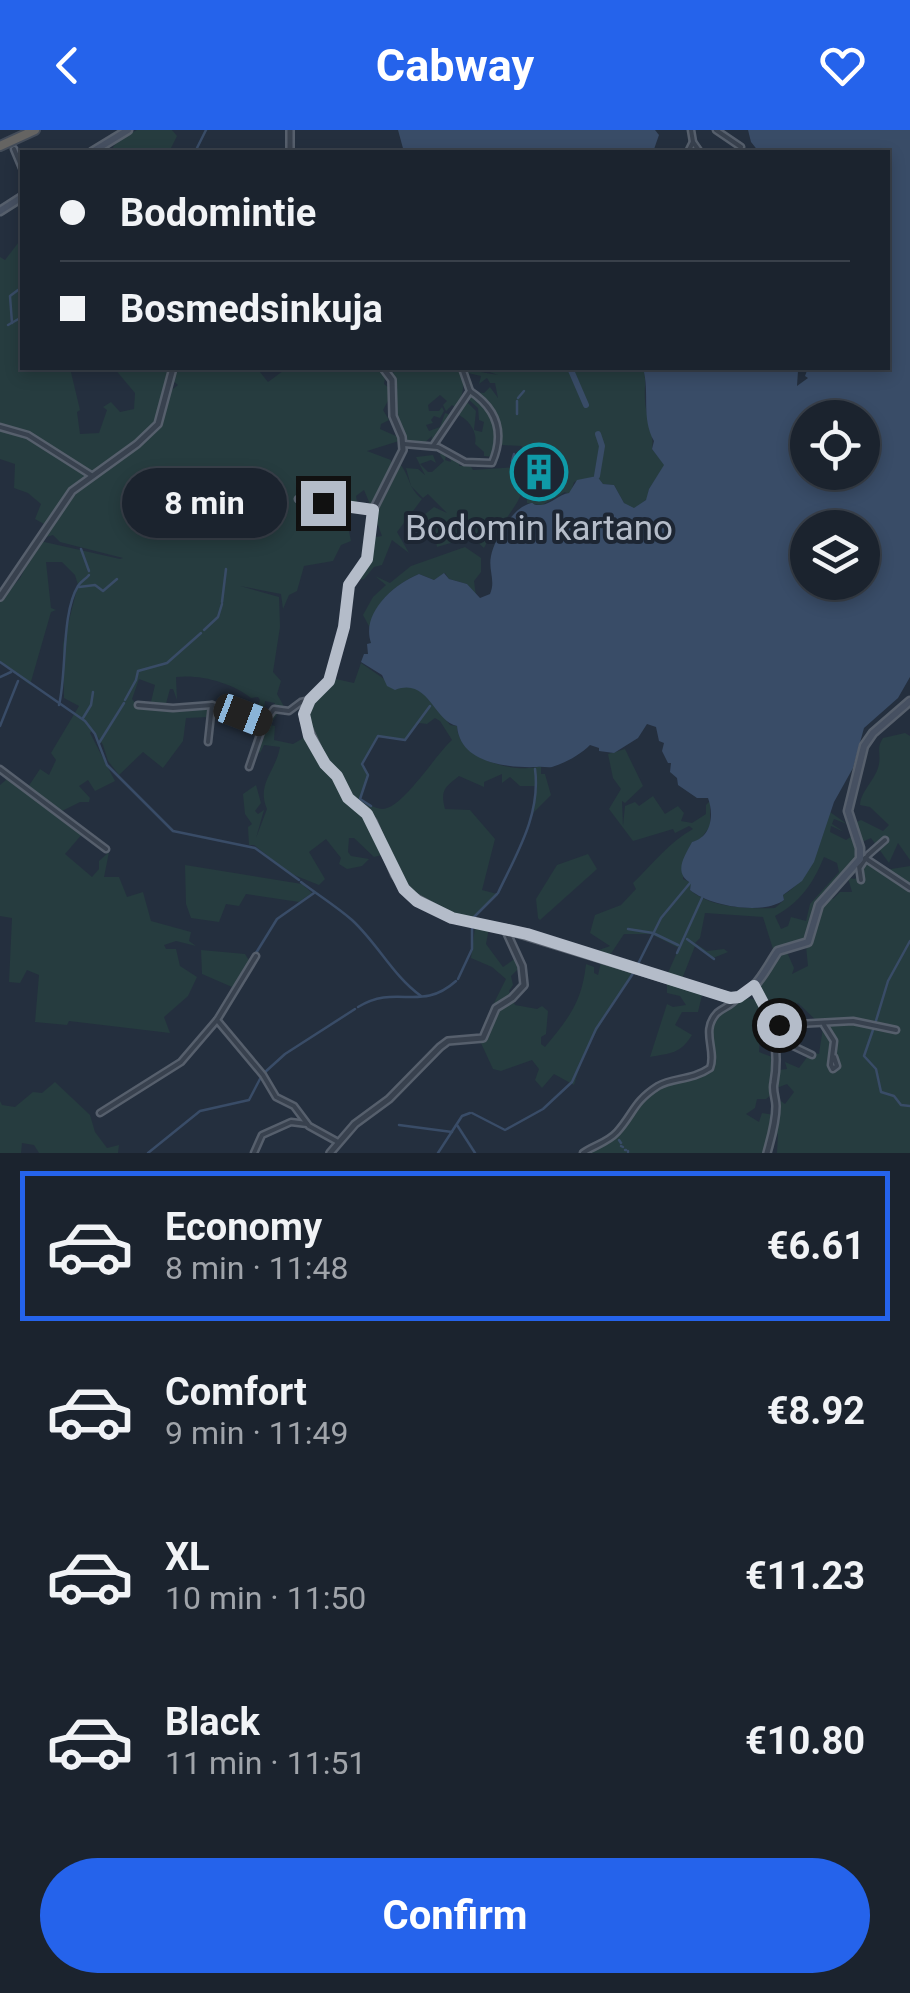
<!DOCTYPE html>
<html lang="en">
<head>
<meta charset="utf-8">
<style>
  :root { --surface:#1b232e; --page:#282f3a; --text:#f1f3f6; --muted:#a0a4aa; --line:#39404a; --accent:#2563eb }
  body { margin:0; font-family:Roboto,sans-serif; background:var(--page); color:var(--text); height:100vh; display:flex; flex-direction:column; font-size:38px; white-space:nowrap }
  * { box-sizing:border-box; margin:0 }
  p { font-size:32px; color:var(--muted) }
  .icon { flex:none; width:55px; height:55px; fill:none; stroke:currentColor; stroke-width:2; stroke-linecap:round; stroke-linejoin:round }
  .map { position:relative; height:1023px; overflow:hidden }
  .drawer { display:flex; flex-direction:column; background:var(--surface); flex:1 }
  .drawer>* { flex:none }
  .top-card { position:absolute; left:20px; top:20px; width:870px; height:220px; border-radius:0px; box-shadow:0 5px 15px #0003,0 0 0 2px var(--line); display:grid; align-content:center; height:220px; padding:0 40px; background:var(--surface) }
  .buttons { position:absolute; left:790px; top:270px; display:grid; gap:20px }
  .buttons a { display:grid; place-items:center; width:90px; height:90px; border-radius:50%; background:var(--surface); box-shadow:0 5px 15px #0003,0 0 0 2px var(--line); font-size:50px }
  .end { position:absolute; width:45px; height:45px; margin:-22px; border:12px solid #b4bcc9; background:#111; box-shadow:0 0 0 5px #111 }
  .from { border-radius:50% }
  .bubble { position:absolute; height:70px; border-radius:35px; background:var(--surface); box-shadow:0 5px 15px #0003,0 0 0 2px var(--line); font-size:32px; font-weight:700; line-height:70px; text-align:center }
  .car { position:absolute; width:30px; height:60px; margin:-30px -15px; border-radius:12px; box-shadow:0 0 8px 2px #0007; background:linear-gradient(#222 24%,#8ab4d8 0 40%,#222 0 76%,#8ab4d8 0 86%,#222 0) }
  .top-card b { display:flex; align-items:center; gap:35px; height:95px; font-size:38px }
  .top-card b+b { border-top:2px solid var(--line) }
  .top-card i { width:25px; height:25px; background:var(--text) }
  ul { padding:18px 0 0; list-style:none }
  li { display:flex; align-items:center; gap:30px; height:150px; margin:0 20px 15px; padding:0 20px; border:5px solid transparent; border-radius:0px }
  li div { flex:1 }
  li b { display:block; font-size:38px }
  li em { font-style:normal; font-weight:700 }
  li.current { border-color:var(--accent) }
  li>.icon { width:90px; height:90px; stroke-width:1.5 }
  .cta { display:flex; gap:20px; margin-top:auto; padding:20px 40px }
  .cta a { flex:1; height:115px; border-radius:60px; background:var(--accent); color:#fff; font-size:40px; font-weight:700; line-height:115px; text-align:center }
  header { display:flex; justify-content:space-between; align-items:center; height:130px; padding:0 40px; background:var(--accent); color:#fff; font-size:45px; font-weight:700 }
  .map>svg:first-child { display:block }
</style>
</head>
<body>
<header><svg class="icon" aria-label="back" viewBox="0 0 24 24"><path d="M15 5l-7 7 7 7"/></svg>Cabway<svg class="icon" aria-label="heart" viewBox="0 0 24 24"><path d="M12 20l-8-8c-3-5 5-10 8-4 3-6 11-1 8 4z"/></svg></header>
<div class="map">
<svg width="910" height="1023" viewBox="0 0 910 1023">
  <rect width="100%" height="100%" fill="#242f3e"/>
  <g fill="#263c3f" fill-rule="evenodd">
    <path d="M137,0H172L177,6L169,22H114L113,17L120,9Z"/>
    <path d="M22,108V238H70L80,280L77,282L80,304L99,303L107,280L103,277L111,272L120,282L134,279L135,263L114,238H171L164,254L159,287L151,300L79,353L43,401L44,394L35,389L41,374L28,363L14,358L15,334L0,329V127L5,130Z"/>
    <path d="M177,238H262L260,242L268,252L287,238L292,241L301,238H380L386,243L384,254L389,258V269L383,280L389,290L381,294L380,299L396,306L399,311L367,321L391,330V342L372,379L364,360L356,366L358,378L344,376L351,411L341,415L333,431L304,436L297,461L289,465L283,479L281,464L240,456L279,467L280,497L273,542L281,551L277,564L286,580L273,578L275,573L265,571L263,591L254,587L260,570L258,567L251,568C233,553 200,544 176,547L177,570L173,559H170L165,577L150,576L155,555L139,549L132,569L137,575L171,579L211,575L209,587L186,588L183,611L163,638L143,622L119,645L108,631L103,615L93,600L90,603L115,651L95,661L88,650L79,656L90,668L89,672H80L60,682L28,657L40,639L49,645L56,630L51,623L79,576L64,568L63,514L78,455L75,445L62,432H46L51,478L56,480L51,482L30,555L0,532V471L20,448L40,411L120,429L123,428L60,412L53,405L43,408L72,363L160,293L168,263L178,255L172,250Z"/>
    <path d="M396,238H461C467,251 462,266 457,279L452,275L446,281L443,275L447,271L440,265L428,275L429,281H439L442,277L444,281L440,288L434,286L431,290L433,293L426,295L429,301L440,297L445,283L451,285L436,311L431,312L432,306L422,315L406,313L394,282L395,259L398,258L395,257L392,245Z"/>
    <path d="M478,238H643C647,250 644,257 645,270C645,285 655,302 652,319L665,335L649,359L647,369L633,380L624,373L614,355L603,354L597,346L574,352L570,365L565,362L542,375L527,373V367L534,361L526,354L529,344L543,348L546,332L538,327L536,337L532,338L530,330L537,319L536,315L527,332L529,339L523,341L518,334L524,333L522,316L501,315V293L497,295L493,280L474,262L484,263L490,257L498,268L495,253H490L487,248L479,254L481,246L468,243L469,240L498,245Z"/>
    <path d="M471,262C496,282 499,296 494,327L484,326V322L475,314C478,303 469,289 458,285L465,270L476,281L474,300L482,302L484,292L479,290L478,278L467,268Z"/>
    <path d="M442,322L446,325L445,330L451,332L449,325L461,332L459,336L470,335L473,340L516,337L522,341C529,368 507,382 497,404L493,401L484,418L459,396L460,406L454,412L437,417L434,403L437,394L431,393L424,385L434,377L447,383L428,364L423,368L411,356L406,338L418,339L425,345L416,327L433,325L436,333L431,330L420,334L428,342H432L444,331L440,325Z"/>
    <path d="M399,333C410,345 408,358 422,369L397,402L409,423L392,410L382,435L374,437L364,449L353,451L368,432L370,408L382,406L376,390L372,389L387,351Z"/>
    <path d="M465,417L481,428V442L474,451L476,466L467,454L449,449L445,443L434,450L419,444C396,454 378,470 371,492L383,497L371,513L370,498L363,485L373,467L386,455L375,446L390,453L411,436Z"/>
    <path d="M361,533L387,551L415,557L431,569L450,595L457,596C458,630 516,644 541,636V644H545L551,665L532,684L537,656H520L510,647L502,653V644L484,652V657L459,646C445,657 440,660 445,679L470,680L495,709L482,760L497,764L472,791L452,786L410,764L392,736L376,696L349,668L326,634L307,594L306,585L314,568L331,548L354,553ZM435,588L440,591L452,610C436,624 403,678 383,679C375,679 367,673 361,669L369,644L362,633L378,606L405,610L419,593L427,594Z"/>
    <path d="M280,580L270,595L275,596L274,610L293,614L307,606L317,620L320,638L334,647L346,668L368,688L386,724L374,727L354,708H349L348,722L351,726L369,729L362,736L347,739L339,734L341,728L326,709L309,722L325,749L319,755L289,743L254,715H249L248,697L252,694L245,684L243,664L256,655L261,673L255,681L258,684L264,680L256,708L267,679C256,654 276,641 280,617L264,615L260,623L256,618L271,581Z"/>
    <path d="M905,603L910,606V730L898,713L889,733L871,708L860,713L852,694L861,690L883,701L889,695L870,677L860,675C861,660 876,650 879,634C881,622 876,619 883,608Z"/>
    <path d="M625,619L643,656L625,673L622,671L623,696L625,676L635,672L639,676L653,666L665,684L678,676L684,683L681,691L692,693L706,684V675L710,671V696L700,710L692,712L687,722L683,749L692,753L690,760C711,778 748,779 775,778L784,770L783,765C814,747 819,713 830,682L847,694L834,689L832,694L844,702L831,696L830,702L846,710L852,706L858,728L819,773L808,811L782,818L764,840L773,819L763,787L705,783L700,808L695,813L707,821L724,819L728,822L713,828L695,816L682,849L667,845L679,818L651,804H624L610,825L599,820L610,816L590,803L595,785L621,775L636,759L633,753C654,733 668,713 693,699L689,696L675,703L673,699L633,711L609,679L621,659L613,648L608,624ZM824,727L837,733L839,742L810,774L806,791L791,787L788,796L781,799L775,786C801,772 813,753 824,727Z"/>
    <path d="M0,641L83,703L65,724L92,747L99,739V731L109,722L104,747H119L127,767L143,762L151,791L191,802L189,811L196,816L176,811L164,815L166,819H176L180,836L197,847L188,866L164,887L170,903L69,891L67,895L35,892L39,845L27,840L20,853L9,852L12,788L0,786V655L6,650Z"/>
    <path d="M588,724L597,739L540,790L538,788L536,769L557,735Z"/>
    <path d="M863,728L885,740L910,736V1023H777L778,1003L768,1023L778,974L781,971L785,974L794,962L787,954L774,959L779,940L787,939L785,932L799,938L811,922L819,924L823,897L798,873L774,892L756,857L778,823L786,820L794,838L792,844L808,836L806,816L819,779L829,767L833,769L840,762H852L848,748L855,749L861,742Z"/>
    <path d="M185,735L302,754L312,763L299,772L246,764L239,776L226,774L219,792L191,788L186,774Z"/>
    <path d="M475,797L489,798L486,814L503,837L516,828L519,838L511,846L513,855L509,861L515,875L537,879L542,876L548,881L546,904L541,907V914L545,917C569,888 582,872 586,834L594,837V843L598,845L602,828L636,840C611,877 586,912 574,955L554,944L542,958L535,950L539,939L532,930L501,941L493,939L481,913L490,898L484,893L506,849L492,837L471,828Z"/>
    <path d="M201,820L245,824L250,832L232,857L202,844Z"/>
    <path d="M667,851L703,861L698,882H682L675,895L692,905C680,924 671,923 650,927L667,874L673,877L686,875L680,866L667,863Z"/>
    <path d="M743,867L761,871L771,895L760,907L759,922L775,928L773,963L766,969H757L755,978L746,984L759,992L762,983L774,985L766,1023H579L607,1011L625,991L636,971L660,955L694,949L709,942L714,934L710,899L717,885Z"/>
    <path d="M55,952L90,985L95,1002L107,1018L119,1015L118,1023H39L34,1015L22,1013L21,1023H0V971L2,975L15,977L33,962L42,963Z"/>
  </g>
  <g fill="#394c67" fill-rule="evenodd">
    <path d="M398,0H655L659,5L653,22H404Z"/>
    <path d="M748,0H910V547L898,568L864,598L853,638L834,672L814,732L802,751L783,765L784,770C764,785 711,777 690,760L691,753C673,743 684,727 692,712C712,707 714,684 708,668H697L678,655L677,648L670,642L671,633H668L662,621L664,613L659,611L656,597L647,594L638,608L614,623L599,621V618L590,615C580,625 565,633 552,637C547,638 542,636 537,637C509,638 460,634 457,596C433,591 429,547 395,560L387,556L382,545L361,532L364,524H368L367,514L371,513C361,484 392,455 419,444L434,450L444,443L449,449L467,454L480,468L490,464C496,451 488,440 491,426C494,410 511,381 526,375C537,370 529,376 541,375C552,374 559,364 569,363L577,350L597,346L603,354L614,355L624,373L634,378L646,370L649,359L664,335L652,319L654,311C641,288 650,263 643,238H803L798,241L797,256L808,248L805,246L808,238H888V22H759L751,12ZM808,288H862V342H808ZM808,398H862V452H808Z"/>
  </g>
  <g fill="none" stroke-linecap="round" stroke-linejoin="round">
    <g stroke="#394c67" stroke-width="2.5">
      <path d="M195,22L206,0"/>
      <path d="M12,193L10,166L18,160L22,161"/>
      <path d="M8,195L22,187"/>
      <path d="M527,239L530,238"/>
      <path d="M558,240L570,238"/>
      <path d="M518,268L524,261"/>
      <path d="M517,284V271"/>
      <path d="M512,331L514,324"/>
      <path d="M81,419L89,441"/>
      <path d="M79,457L95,455L103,461L117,449"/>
      <path d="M222,472L226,439"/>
      <path d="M204,500L218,487L222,474"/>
      <path d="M0,532L85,591L95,604L107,635L173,701L255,718L299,750"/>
      <path d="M0,547L11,542"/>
      <path d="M125,570L136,550L138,541L167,533L201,503"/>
      <path d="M59,575C67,543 61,484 78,456C81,451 86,449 89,445"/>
      <path d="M83,588L91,575L93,562"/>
      <path d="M0,596L18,551"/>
      <path d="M99,613L124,573"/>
      <path d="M371,676L360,669L368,645L362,634L378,606L405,610L430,576"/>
      <path d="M301,752C318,765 336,776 352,790C378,814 393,846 421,866"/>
      <path d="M498,763C517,723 541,684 535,639"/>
      <path d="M472,789L497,764"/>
      <path d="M628,799L653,803L678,815"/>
      <path d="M687,809L714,829"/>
      <path d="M256,823L277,789L314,763"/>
      <path d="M677,823L702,768"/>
      <path d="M637,836L661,788L690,753"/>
      <path d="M458,849L472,819V797"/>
      <path d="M358,877C398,853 420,883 456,851"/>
      <path d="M875,894L888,851L910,811"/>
      <path d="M874,897L864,926L876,939L881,962L894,966L901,975L910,976"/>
      <path d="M264,943L285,924L355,879"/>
      <path d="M472,983L505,1000L543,979L572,952L596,899L634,842"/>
      <path d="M399,995L452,1002"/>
      <path d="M457,995L475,1023"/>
      <path d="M619,1010L621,1013"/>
      <path d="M621,1016L623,1017"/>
      <path d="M625,1020H626"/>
      <path d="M628,1021V1022"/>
      <path d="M148,1023L200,981L249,970L261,947"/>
      <path d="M438,1023L462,986L470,983"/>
    </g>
    <g stroke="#394c67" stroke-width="6">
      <path d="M570,238L586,275"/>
      <path d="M597,346L602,316L598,304"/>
    </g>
    <g stroke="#565f6c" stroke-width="9">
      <g id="minor">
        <path d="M691,0L693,12L700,22"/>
        <path d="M716,0L741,17"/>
        <path d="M14,19L22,38"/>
        <path d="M688,22L693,12"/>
        <path d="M0,297L28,305L91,345"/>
        <path d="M404,314L438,317L465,332L492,333C505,303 497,279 470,261"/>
        <path d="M433,316L470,261L462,238"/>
        <path d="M298,369L373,380"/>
        <path d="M138,575L173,578L212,575L264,593L274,579L289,581L301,572L310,570"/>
        <path d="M208,612L212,575"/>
        <path d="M249,637L264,593"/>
        <path d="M0,639L106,719"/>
        <path d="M865,728L910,758"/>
        <path d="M859,736L861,750"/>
        <path d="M860,737L868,725L885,710"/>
        <path d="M256,826L217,890L263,945L276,967L294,976L309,996L338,1012"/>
        <path d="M771,890L779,895L853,891L896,900"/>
        <path d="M824,895L834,911L831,935L833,939L837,936L834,927"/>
        <path d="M775,915H791L812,925"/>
        <path d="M100,983L181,932L217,890"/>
        <path d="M254,1023L262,1005L291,992L307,994"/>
        <path d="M583,1023C594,1015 607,1013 617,1002C634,983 633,972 658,956C673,947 691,951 710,938C717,920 700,901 717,883C724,877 731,876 737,868"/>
      </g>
    </g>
    <g stroke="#565f6c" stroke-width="10">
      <g id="tertiary">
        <path d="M290,22V0"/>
        <path d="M0,467L72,361L137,314L158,294L173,238"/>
        <path d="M754,855C772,885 780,919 774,953C772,961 776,968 776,976C776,993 771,1008 767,1023"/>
        <path d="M330,1023L355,994L389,969L440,917L448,911L483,908L496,878L512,868L524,855L522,836L505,799L452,788L410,765L395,745L373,692L364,680L348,668L337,646L325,635L304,589L307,574L329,551L344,497L349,455L367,429L373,380L403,320L402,307L393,286L392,250L383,238"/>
      </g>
    </g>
    <g stroke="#565f6c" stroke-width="11">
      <g id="secondary">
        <path d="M92,22L128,0"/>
        <path d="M0,81L22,67"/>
        <path d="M505,799L731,868C755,866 766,838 778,821L808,812L819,775L860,729V718L848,681L864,616L873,603L910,571"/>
      </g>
    </g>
    <g stroke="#434c59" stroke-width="12">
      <path id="trunk" d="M0,16L35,0"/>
    </g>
    <use href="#minor" stroke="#38414e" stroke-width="4"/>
    <use href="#tertiary" stroke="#38414e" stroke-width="5"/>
    <use href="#secondary" stroke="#465061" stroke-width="6"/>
    <use href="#trunk" stroke="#656462" stroke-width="8"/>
  </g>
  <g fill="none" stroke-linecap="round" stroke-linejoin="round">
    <path stroke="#b4bcc9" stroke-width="12" d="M323,373L373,380L367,429L349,455L344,497L329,551L310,570L304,584L309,606L325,634L337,646L348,668L367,684L404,759L417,771L452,788L527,804L730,868L739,867L754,856L772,890L779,895"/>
  </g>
  <defs>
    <g id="building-ring" transform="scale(2.875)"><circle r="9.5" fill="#1d2633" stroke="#0f9aa8" stroke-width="1.5"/><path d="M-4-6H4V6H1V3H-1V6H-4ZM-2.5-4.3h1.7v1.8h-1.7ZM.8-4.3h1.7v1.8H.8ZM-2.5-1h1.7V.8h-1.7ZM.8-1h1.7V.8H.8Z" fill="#0f9aa8"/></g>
  </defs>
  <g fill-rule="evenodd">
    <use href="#building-ring" x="539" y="342"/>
  </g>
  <g text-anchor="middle" stroke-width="8" stroke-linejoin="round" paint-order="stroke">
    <g font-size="35" fill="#b4bcc9" stroke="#1d2633">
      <text x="539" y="410">Bodomin kartano</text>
    </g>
  </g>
</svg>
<div class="buttons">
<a><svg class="icon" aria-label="locate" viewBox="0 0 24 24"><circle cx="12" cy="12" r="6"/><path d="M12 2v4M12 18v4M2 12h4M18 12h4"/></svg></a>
<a><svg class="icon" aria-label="layers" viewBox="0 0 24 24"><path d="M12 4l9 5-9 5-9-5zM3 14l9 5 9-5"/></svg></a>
</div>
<i class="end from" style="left:779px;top:895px"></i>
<i class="end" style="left:323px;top:373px"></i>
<div class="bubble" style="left:122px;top:338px;width:165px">8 min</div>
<i class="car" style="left:243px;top:585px;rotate:111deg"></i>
<div class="top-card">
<b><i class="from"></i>Bodomintie</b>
<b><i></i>Bosmedsinkuja</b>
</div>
</div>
<section class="drawer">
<ul>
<li class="current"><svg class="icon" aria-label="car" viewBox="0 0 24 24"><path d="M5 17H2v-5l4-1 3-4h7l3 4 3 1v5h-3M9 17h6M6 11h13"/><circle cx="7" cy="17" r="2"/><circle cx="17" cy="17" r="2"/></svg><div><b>Economy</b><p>8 min · 11:48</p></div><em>€6.61</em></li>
<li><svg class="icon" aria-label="car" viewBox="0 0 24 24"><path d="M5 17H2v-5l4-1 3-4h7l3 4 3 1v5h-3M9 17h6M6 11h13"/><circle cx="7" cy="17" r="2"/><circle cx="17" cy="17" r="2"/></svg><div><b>Comfort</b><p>9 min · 11:49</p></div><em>€8.92</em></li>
<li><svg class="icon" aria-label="car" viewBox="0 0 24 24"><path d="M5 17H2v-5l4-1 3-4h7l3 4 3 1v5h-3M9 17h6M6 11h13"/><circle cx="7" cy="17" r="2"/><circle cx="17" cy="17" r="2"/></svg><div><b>XL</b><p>10 min · 11:50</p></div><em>€11.23</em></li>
<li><svg class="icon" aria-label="car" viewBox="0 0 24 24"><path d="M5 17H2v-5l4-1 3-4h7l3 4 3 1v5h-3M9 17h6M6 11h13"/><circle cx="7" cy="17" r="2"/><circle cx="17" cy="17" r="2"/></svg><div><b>Black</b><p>11 min · 11:51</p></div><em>€10.80</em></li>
</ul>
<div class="cta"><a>Confirm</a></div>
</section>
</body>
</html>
